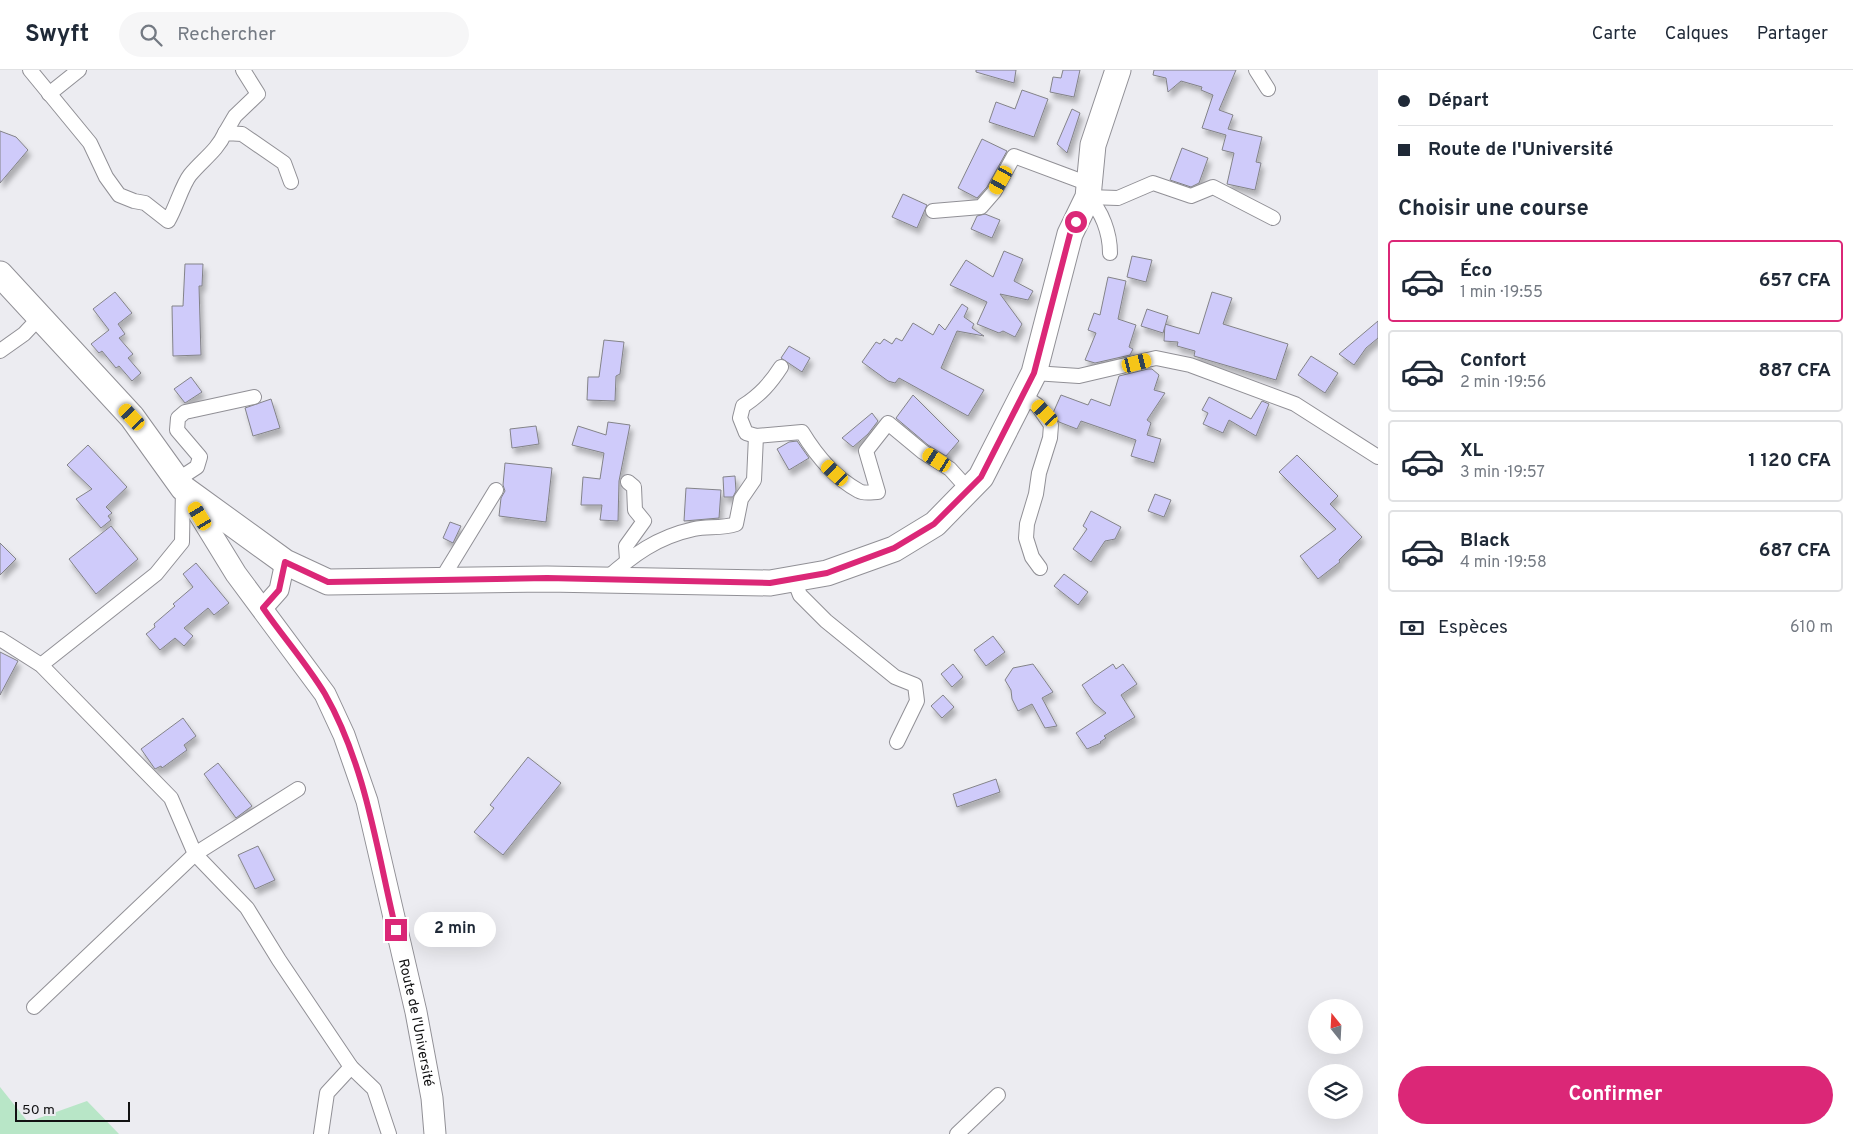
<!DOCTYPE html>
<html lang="fr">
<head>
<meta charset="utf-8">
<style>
  :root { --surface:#fff; --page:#f6f6f7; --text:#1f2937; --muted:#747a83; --line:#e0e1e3; --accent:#db2777 }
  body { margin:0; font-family:Overpass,sans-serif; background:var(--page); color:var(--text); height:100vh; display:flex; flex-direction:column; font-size:19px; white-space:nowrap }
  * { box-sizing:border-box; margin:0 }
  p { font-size:16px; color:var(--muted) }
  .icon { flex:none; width:28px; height:28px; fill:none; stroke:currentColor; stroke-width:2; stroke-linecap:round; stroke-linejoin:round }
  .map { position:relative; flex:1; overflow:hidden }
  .details { display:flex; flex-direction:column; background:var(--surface); width:475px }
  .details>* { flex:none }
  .hud { display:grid; align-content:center; height:110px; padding:0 20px; background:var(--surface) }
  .needle { width:32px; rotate:342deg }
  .controls { position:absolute; left:1308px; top:929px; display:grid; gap:10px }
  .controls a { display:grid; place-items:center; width:55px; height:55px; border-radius:50%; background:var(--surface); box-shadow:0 5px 20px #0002; font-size:25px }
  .scale { position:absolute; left:15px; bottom:12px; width:115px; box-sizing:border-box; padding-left:5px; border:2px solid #111112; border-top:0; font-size:14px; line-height:18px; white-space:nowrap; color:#111112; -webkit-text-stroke:4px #ececf1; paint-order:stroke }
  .end { position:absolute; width:22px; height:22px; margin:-11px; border:6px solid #db2777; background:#fff; box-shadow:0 0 0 2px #fff }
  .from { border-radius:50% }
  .bubble { position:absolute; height:35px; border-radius:18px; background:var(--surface); box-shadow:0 5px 20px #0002; font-size:16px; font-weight:700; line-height:35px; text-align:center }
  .car { position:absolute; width:15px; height:30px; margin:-15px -8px; border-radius:6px; box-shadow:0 0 4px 1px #0007; background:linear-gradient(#f5c518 24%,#345 0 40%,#f5c518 0 76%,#345 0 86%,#f5c518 0) }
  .hud b { display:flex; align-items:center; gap:18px; height:48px; font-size:19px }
  .hud b+b { border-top:1px solid var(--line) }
  .hud i { width:12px; height:12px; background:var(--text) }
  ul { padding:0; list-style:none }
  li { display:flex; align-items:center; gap:15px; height:82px; margin:0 10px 8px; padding:0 10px; border:2px solid var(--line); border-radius:5px }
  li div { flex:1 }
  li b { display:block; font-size:19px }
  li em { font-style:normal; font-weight:700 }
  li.active { border-color:var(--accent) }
  li>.icon { width:45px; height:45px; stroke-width:1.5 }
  h2 { padding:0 20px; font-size:22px; line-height:60px }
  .pay { display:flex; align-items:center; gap:12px; height:55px; padding:0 20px; font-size:19px }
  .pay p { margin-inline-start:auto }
  .action { display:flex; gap:10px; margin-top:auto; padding:10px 20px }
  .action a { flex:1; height:58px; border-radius:30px; background:var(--accent); color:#fff; font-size:20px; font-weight:700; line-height:58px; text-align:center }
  header { display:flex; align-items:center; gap:30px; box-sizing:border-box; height:70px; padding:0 25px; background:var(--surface); border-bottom:1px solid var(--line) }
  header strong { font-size:24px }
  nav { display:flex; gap:28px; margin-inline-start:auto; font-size:18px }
  .search { width:350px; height:45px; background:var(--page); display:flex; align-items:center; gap:12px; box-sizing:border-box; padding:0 18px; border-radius:28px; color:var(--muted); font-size:19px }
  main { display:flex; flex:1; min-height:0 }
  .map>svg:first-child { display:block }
</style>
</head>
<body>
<header>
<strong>Swyft</strong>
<div class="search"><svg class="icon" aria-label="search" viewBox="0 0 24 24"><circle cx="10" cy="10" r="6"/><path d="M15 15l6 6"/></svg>Rechercher</div>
<nav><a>Carte</a><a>Calques</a><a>Partager</a></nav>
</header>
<main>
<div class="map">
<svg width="1378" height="1064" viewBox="0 0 1378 1064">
  <defs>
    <filter id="shadow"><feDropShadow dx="3" dy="5.5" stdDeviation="2.5" flood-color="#0004"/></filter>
  </defs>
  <rect width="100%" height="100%" fill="#ececf1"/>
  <path fill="#b8e6c7" d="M0,1017L28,1052L87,1031L119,1064H0Z"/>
  <g fill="#cfcbfa" stroke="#838388" filter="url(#shadow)">
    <path d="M976,0H1016L1014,13L976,2Z"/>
    <path d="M1063,0H1080L1074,27L1050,22L1053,7L1061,8Z"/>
    <path d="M1154,0H1236L1219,40L1233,45L1228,59L1262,67L1256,92L1261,93L1255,120L1227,114L1234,83L1222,80L1226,65L1202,58L1213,25L1201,20L1202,17L1181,11L1168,22L1166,8L1153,5Z"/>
    <path d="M1022,20L1048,29L1034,67L989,52L996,32L1015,39Z"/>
    <path d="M1072,39L1080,43L1067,83L1057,74Z"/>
    <path d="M0,61L16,67L28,80L0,113Z"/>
    <path d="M982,69L1007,81L987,117L977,128L958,118Z"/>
    <path d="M1182,78L1208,88L1199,113L1191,117L1170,110Z"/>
    <path d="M903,124L927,135L917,158L892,147Z"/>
    <path d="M985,144L1000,150L992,168L971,159L977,146Z"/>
    <path d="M1004,181L1023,189L1014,211L1033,221L1028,230L1000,224L1022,254L1015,267L1003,261L999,263L977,254L987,232L950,215L966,190L993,207Z"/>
    <path d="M1132,186L1152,190L1146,212L1127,207Z"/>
    <path d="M185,194H203L202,216H199L201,285L173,286L172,236H183Z"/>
    <path d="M1108,207L1126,211L1118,249L1136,255L1129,277L1133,279L1130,285L1095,293L1085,290L1096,263L1088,260L1094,243L1100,245Z"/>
    <path d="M115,222L132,243L118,254L125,264L119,268L133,284L128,288L141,303L132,311L119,296L116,298L102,281L99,283L91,274L109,260L93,239Z"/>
    <path d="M1212,222L1232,228L1223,254L1288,274L1276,310L1194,286L1195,281L1177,276L1178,272L1164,271L1165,254L1199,264Z"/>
    <path d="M962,234L968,238L964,247L974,254L972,258L984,266L957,261L941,298L984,320L968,346L899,308L895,313L888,311L862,292L876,272L880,274L884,269L892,274L896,268L902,271L913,253L933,265L939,254L945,260Z"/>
    <path d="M1147,239L1168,246L1163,263L1141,256Z"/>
    <path d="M1378,251V268L1366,278L1354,295L1339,284Z"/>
    <path d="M604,270L624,272L620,304L616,306L615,331L587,330L588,307H599Z"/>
    <path d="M789,276L810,288L802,302L781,288Z"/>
    <path d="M1311,286L1338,303L1325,323L1298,305Z"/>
    <path d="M1148,299H1152L1159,305L1154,320L1165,323L1147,350L1151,353L1147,365L1161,369L1154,393L1131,386L1136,370L1081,351L1077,359L1059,352L1053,343L1061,325L1088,335L1091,329L1110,336L1119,306Z"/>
    <path d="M191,307L202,322L185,333L174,319Z"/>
    <path d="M913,325L959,371L946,386L928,375L896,348Z"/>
    <path d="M1209,327L1251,349L1262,331L1269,334L1256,366L1229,350L1223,363L1203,354L1208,343L1202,340Z"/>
    <path d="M271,329L280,358L253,366L245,338Z"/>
    <path d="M872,343L878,351L868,364L853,377L842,368Z"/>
    <path d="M608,352L630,355L619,411L618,451L600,450L602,435H581L583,407L600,409L604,383L572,375L578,356L606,365Z"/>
    <path d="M536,356L539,374L512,378L510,359Z"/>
    <path d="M797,371L809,388L789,400L777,379L789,372Z"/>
    <path d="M88,375L127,417L106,437L112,443L108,446L111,450L101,458L76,429L92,419L67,395Z"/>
    <path d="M1297,385L1338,426L1330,434L1362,467L1339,490L1340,492L1318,509L1300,486L1336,459L1279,402Z"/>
    <path d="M505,393L552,398L546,452L499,446L501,428L505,421L503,415Z"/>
    <path d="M735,406L736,421L733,427H724L723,407Z"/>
    <path d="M686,418L721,420L719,448L684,451Z"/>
    <path d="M1155,424L1171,430L1164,447L1148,441Z"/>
    <path d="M1091,441L1121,457L1115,469L1105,471L1091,492L1073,479L1087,459L1083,456Z"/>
    <path d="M450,452L461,456L453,473L443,468Z"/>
    <path d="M111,456L138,489L96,524L69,489Z"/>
    <path d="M0,473L16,489L0,505Z"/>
    <path d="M196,493L229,533L214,545L208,538L184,558L193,566L184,576L175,568L160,580L146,564L155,557L154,554L175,536L173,534L193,517L183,504Z"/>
    <path d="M1064,504L1088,522L1078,535L1054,516Z"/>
    <path d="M993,566L1005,582L986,596L974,580Z"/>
    <path d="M0,582L18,591L0,625Z"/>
    <path d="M953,594L963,607L952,617L941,604Z"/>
    <path d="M1033,594L1053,622L1042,628L1057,656L1045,658L1032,634L1018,641L1012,629L1011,620L1005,610L1013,598Z"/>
    <path d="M1113,594L1116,599L1123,594L1137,614L1121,625L1135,647L1104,666L1106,668L1100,672L1101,673L1087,679L1076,663L1106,643L1094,633L1082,615Z"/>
    <path d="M943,625L954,637L942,648L931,636Z"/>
    <path d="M183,648L196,666L184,675L187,680L162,698L161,696L155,699L141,679Z"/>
    <path d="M528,687L561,713L503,785L474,762L494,738L490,735Z"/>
    <path d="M218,693L252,736L236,748L204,704Z"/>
    <path d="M996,709L1000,722L957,737L953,724Z"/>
    <path d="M258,776L275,810L255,819L238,785Z"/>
  </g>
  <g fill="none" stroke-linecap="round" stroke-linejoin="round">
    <g stroke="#919096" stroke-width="16">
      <g id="street">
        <path d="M30,0L90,73L106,107L119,125L134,131L145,133L168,151C176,138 182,115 190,105C202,90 217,81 225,63L242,64L284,93L291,112"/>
        <path d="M1256,0L1268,19"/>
        <path d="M49,24L79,0"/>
        <path d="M225,63L235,46L258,24L243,0"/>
        <path d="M1088,127L1118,128L1153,113L1191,126L1213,117L1273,148"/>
        <path d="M1088,127C1102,141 1110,163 1110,183"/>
        <path d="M933,141L981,137L994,122L1014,86L1089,114"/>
        <path d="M0,281L24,264L40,247"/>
        <path d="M781,297C770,314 760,325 743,336L740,348L746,363L756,366L802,362C816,385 835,408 859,421C864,424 873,422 878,422L866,381L888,353L923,382L950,399L968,419"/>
        <path d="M1034,303L1079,306L1156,288L1190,295L1295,334L1378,387"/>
        <path d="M1022,325L1037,335L1051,355L1050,368L1039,403L1036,424L1027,454L1026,468L1032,487L1040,498"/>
        <path d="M177,410L197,397L200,387L177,360L178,348L185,342L254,327"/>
        <path d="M627,490L626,476L644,451L635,440L634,417L628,412"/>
        <path d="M793,507L800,525L826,551L895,607L915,615L917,631L897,672"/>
        <path d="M606,509C633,485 657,467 694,459C708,456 721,459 736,454L741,429L754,410L756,366"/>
        <path d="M441,510L496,420"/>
        <path d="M0,569L41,595L171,728L195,784L247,838L279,890L351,997L374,1019L389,1064"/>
        <path d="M41,595L156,504L182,472L183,418"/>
        <path d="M34,937L195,784L298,719"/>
        <path d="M321,1064L327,1023L351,997"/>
        <path d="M957,1064L998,1025"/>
      </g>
    </g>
    <g stroke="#919096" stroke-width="21">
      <path id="secondary" d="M263,538L279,520L285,492"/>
    </g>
    <g stroke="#919096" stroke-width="23">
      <g id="primary">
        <path id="s1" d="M185,421L236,504L325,624L344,665L367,731L416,942L432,1028L435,1064"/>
      </g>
    </g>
    <g stroke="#919096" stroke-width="27">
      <path id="highway" d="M0,204L132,347L183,418L285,492L328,512L547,509L770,513L827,503L894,479L935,454L981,407L1034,303L1070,164L1088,127L1093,75L1118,0"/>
    </g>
    <use href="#street" stroke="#fff" stroke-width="14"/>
    <use href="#secondary" stroke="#fff" stroke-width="19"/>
    <use href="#primary" stroke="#fff" stroke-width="21"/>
    <use href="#highway" stroke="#fff" stroke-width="25"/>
  </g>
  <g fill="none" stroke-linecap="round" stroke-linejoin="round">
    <path stroke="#db2777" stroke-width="6" d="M396,860C377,781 366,696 325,624C307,594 283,567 263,538L279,520L285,492L328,512L547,508L770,513L827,503L894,478L934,454L981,407L1034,303L1070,164L1076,152"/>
  </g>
  <g text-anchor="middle" stroke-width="4" stroke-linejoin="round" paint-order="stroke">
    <g font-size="14" fill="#111112" stroke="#ececf1">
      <text dy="5" stroke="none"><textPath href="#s1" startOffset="589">Route de l'Université</textPath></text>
    </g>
  </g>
</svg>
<div class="controls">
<a><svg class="needle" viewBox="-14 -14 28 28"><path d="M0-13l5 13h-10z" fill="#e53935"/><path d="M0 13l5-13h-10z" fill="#747a83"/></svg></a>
<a><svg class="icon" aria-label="layers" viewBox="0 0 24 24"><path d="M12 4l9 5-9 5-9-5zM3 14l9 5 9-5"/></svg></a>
</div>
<div class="scale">50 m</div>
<i class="end from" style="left:1076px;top:152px"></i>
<i class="end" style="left:396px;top:860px"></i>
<div class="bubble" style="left:414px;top:842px;width:82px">2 min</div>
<i class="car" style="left:1001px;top:110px;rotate:209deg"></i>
<i class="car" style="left:1137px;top:293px;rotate:76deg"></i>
<i class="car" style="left:1045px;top:343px;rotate:317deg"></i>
<i class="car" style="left:132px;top:347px;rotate:317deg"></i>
<i class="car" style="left:937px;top:390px;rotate:302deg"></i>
<i class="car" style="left:835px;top:403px;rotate:313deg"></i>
<i class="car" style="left:200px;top:446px;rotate:329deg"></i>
</div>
<section class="details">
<div class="hud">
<b><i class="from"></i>Départ</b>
<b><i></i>Route de l'Université</b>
</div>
<h2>Choisir une course</h2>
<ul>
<li class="active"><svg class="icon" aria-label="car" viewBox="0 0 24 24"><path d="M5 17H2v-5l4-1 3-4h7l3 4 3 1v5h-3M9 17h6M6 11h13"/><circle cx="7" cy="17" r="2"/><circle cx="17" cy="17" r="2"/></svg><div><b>Éco</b><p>1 min · 19:55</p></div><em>657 CFA</em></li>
<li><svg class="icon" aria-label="car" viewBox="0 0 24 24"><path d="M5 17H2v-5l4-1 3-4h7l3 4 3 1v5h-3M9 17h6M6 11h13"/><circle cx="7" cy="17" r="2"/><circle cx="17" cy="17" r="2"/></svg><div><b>Confort</b><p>2 min · 19:56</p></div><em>887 CFA</em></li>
<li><svg class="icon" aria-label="car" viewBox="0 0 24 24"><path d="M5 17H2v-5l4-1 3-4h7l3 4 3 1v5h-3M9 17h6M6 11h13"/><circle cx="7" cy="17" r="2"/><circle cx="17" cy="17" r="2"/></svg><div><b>XL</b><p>3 min · 19:57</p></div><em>1 120 CFA</em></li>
<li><svg class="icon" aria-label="car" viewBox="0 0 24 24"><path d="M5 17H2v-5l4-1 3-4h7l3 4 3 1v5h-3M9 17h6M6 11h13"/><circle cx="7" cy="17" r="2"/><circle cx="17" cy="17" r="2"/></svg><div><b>Black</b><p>4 min · 19:58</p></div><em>687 CFA</em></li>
</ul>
<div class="pay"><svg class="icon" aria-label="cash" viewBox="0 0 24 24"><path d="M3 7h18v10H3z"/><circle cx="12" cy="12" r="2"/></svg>Espèces<p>610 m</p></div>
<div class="action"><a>Confirmer</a></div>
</section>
</main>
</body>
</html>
